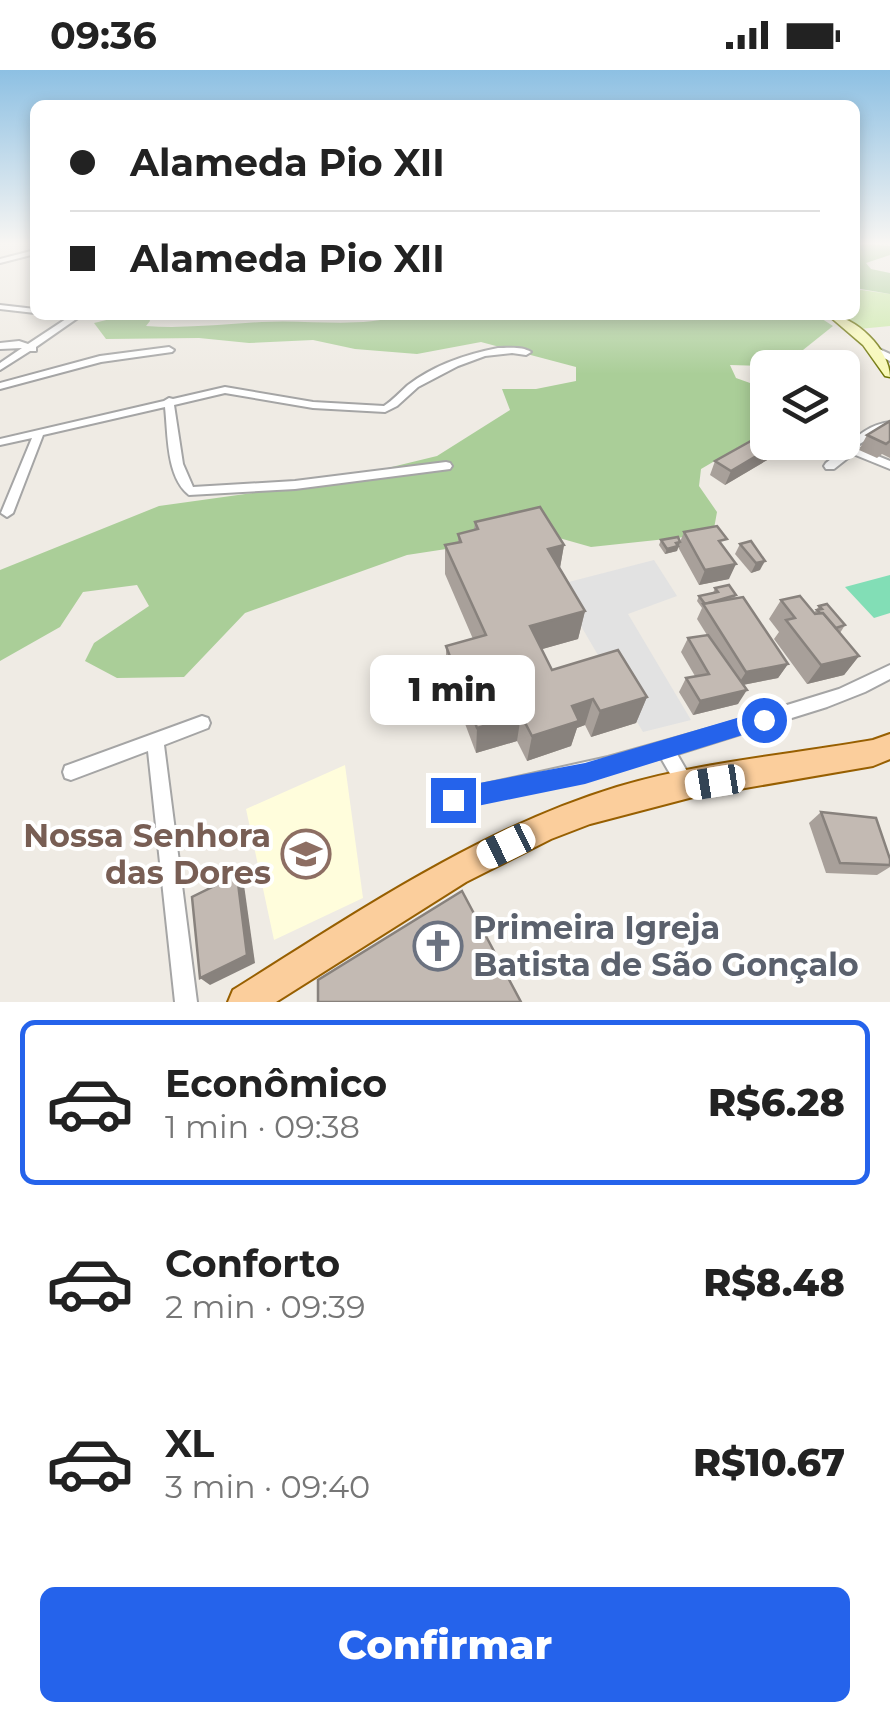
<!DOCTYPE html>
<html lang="pt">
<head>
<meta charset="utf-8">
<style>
  :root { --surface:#fff; --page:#f2f2f2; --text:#222; --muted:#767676; --line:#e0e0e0; --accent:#2563eb }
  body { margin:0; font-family:Montserrat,sans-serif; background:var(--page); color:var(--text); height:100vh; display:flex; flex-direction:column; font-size:38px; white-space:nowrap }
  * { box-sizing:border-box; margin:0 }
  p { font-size:32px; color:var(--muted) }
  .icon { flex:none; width:55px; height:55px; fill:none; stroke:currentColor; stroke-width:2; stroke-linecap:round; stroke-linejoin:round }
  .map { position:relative; height:932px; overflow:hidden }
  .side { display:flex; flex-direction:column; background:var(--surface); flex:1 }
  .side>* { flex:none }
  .hud { position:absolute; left:30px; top:30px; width:830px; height:220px; border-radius:15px; box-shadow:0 5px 15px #0003; display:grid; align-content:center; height:220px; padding:0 40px; background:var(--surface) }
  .controls { position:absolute; left:750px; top:280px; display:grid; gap:20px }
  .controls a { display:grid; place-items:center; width:110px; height:110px; border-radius:15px; background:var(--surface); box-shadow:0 5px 15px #0003; font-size:50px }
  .end { position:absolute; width:45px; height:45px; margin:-22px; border:12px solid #2563eb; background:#fff; box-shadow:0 0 0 5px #fff }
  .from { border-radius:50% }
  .bubble { position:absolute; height:70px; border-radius:15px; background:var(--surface); box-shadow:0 5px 15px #0003; font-size:32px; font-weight:800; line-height:70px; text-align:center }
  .car { position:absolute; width:30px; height:60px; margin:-30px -15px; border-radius:12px; box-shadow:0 0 8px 2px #0007; background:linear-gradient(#fff 24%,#345 0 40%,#fff 0 76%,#345 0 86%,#fff 0) }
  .hud b { display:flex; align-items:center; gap:35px; height:95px; font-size:38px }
  .hud b+b { border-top:2px solid var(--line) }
  .hud i { width:25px; height:25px; background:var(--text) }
  ul { padding:18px 0 0; list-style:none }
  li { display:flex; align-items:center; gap:30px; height:165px; margin:0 20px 15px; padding:0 20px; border:5px solid transparent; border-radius:15px }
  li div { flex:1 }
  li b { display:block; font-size:38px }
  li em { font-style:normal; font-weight:800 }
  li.current { border-color:var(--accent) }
  li>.icon { width:90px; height:90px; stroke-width:1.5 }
  .button { display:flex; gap:20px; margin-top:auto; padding:20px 40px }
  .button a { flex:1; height:115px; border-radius:15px; background:var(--accent); color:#fff; font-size:40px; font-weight:800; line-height:115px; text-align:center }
  .status { display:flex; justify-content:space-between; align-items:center; height:70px; padding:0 50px; background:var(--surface); direction:ltr }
  .status svg { height:28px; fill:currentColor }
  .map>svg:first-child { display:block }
</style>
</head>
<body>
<div class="status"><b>09:36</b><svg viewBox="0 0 49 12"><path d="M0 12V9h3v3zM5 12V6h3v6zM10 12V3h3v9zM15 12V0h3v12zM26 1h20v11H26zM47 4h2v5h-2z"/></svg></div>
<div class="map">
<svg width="890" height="932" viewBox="0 0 890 932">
  <rect width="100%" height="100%" fill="#efebe4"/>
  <path fill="#fffddc" d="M345,695L363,828L274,870L246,739Z"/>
  <path fill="#cbe9a9" d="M861,220L890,224V256L859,259L841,245H855V223Z"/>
  <g fill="#aace98">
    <path d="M855,173L890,176V185L866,193L871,199L890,203V224L855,218Z"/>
    <path d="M127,245H148L150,251L146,256C185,259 223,254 262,252C311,249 355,259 402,245H816L833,256L803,280L808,291L799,297L730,295L736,308L767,319V371L742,375L701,399L699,416L717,442L713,464L591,477L545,464L407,485L245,543L184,607L117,608L85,591L94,573L149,536L137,515L83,522L60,557L0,591V500L159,436L330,412L437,386L510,340L502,319H536L576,311V297L481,272L417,284L355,279L313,270L249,273L199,268L106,269L94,253Z"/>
  </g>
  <path fill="#82deb6" d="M890,505V543L874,548L845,517Z"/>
  <path fill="#e2e2e2" d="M654,490L677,526L628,544L691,650L643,662L557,515Z"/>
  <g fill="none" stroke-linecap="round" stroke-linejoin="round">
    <g stroke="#a5a5a5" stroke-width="4">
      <g id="street">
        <path d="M35,180V184L0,193V189Z"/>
        <path d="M0,235L35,239V243L0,239Z"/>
        <path d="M72,245H82L36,277V281H30L0,300V293L22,278L0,279V273L19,271L28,274Z"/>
        <path d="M169,277L174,280L172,282L101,292L0,319V313L100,286Z"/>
        <path d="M875,277L890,284V291L872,282V278Z"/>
        <path d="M498,278C508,278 522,276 531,282L526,285L512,283L485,286L458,296L418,317L397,336L385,342L313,338L225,323L174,335L183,394L193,417L295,411L446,392L450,393L452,396L450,399L295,419L189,425C166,407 168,364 165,337L43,365L13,443L7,447L1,443L32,368L0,375V369L164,331L169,328L173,329L225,317L313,332L384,336C393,330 400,322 408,315C434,295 467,284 498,278Z"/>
        <path d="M890,352V358L884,359L858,375V378L890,391V399L853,384L834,399H826L824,396L826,393C847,378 862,355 890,352Z"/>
        <path d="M890,595V609L865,622L827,637L677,684L695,715L692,721L686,723L680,721L661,688L570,712L453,739L447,736L444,730L447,724L453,721L608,687L722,655L839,619Z"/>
        <path d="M202,646L208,648L210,653L208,658L164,675L197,932H175L148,681L71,710L65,708L63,702L65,696Z"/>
      </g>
    </g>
    <g stroke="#6d7405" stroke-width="3">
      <path id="secondary" d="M828,245C855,245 890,280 890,307L885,306L863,275Z"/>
    </g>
    <g stroke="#975f01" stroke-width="4">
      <path id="primary" d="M890,664V689L873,696L693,727L590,754L551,769L466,812L276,932H228L233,920C356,843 477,760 617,717C700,692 788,685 873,670Z"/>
    </g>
    <use href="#street" fill="#fff" fill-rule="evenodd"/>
    <use href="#secondary" fill="#f8f9b7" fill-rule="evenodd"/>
    <use href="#primary" fill="#fbce9c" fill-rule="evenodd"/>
  </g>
  <g fill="#a8a09a">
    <path d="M890,351V388L882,384L877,388L859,380L867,365Z"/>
    <path d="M780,372L774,386L725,415L710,405L715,391Z"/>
    <path d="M475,452L564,475L560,498L585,541L578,569L542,579L552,600L647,627L636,653L591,667L585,655L577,658L571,676L527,691L517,671L476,683L446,603V576L473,569L445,504V475L458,472V464L474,460Z"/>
    <path d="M684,462L724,478L729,509L699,515L678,477L677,481L665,484L659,475L661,470L680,472Z"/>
    <path d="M751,471L760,500L751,503L735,484L740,474Z"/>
    <path d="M715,518L736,525L734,529L788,594L778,608L743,615L738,634L693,645L679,622L686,608L695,606L681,582L688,568L707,565L697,549L702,538L697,531L699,526L713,523Z"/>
    <path d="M781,530L814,543L819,536L845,555L840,563L859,586L844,605L807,614L774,569L779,562L769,549Z"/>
    <path d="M821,742L890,789V797L877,805L826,803L809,753Z"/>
  </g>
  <g fill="#88827d">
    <path d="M780,372L774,386L725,415L731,401Z"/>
    <path d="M680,472L677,481L665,484L667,479Z"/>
    <path d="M564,475L559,503L548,479Z"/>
    <path d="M765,491L760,500L751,503L756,493Z"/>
    <path d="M736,494L729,509L699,515L705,500Z"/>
    <path d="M585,541L578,569L525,584L530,556Z"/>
    <path d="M859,586L844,605L807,614L821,595Z"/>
    <path d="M788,594L778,608L737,616L746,602Z"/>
    <path d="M747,620L738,634L693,645L700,631Z"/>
    <path d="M647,627L636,653L591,667L600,641Z"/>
    <path d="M593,629L585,655L577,658L571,676L527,691L532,666L572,636Z"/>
    <path d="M521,645L517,671L476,683L477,658Z"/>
    <path d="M237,805L244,815L255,893L210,915L200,908Z"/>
  </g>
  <g fill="#c3bab3" stroke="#88827d" stroke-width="2.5">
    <path d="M890,351V371L886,374L867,365Z"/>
    <path d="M765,363L768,365V372H780L731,401L715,391Z"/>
    <path d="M540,437L564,475L548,479L585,541L530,556L552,600L618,580L647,627L600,641L593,629L572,636L579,651L532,666L521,645L477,658L446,576L486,565L445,475L461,472L458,464L478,459L475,452Z"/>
    <path d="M717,456L727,469L719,471L736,494L705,500L684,462Z"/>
    <path d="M678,467L680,472L676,473L678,476L667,479L661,470Z"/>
    <path d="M751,471L765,491L756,493L740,474Z"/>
    <path d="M729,515L736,525L705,534L699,526L718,522L715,518Z"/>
    <path d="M800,526L815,544L823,543L859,586L821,595L786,550L795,548L781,530Z"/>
    <path d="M743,527L788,594L746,602L703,534Z"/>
    <path d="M827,534L845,555L836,558L823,543H820L817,540L822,539L819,536Z"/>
    <path d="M708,565L747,620L700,631L686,608L709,604L688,568Z"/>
    <path d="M821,742L876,748L890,789V795L840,793Z"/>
    <path d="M237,805L247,885L200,908L192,827Z"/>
    <path d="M462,821L521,932H318V910Z"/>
  </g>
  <linearGradient id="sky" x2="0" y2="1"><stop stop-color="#8dc0e3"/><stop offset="0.57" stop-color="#f8f6f3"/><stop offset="1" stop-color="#f8f6f3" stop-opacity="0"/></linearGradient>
  <rect width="890" height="304" fill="url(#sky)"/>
  <path fill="#2563eb" d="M764,640L771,643L774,650L771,656L585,714L453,741L445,738L442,730L445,721L453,718L585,693Z"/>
  <defs>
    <g id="school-ring" transform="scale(2.5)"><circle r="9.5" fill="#fff" stroke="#8d6e63" stroke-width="1.5"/><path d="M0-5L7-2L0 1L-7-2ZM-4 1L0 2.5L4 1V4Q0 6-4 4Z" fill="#8d6e63"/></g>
    <g id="church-ring" transform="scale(2.5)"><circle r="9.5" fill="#fff" stroke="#6b7280" stroke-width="1.5"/><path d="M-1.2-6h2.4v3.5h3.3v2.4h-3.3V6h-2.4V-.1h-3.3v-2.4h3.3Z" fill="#6b7280"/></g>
  </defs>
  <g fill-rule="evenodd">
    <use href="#school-ring" x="306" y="784"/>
    <use href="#church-ring" x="438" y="876"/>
  </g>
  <g text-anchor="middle" stroke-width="8" stroke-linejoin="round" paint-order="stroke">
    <g font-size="32" font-weight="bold" fill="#785e54" stroke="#fff" text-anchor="end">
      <text x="271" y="777">Nossa Senhora<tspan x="271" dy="37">das Dores</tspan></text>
    </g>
    <g font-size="32" font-weight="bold" fill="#5b616d" stroke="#fff" text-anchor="start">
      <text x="473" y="869">Primeira Igreja<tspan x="473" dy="37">Batista de São Gonçalo</tspan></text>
    </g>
  </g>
</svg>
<div class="controls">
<a><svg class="icon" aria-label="layers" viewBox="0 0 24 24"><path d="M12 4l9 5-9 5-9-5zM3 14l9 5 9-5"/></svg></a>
</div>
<i class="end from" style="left:764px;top:650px"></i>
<i class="end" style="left:453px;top:730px"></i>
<div class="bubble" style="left:370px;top:585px;width:165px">1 min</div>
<i class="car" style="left:715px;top:712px;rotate:261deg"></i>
<i class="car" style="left:506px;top:776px;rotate:244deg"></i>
<div class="hud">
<b><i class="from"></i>Alameda Pio XII</b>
<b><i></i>Alameda Pio XII</b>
</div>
</div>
<section class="side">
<ul>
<li class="current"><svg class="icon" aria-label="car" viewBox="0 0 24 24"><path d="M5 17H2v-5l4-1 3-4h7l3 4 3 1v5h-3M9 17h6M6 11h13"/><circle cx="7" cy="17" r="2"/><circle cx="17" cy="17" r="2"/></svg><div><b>Econômico</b><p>1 min · 09:38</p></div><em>R$6.28</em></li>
<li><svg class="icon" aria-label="car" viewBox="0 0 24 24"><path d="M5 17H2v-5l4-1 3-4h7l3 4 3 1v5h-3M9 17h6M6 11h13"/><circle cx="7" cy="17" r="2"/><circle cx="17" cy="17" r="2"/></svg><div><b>Conforto</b><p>2 min · 09:39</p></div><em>R$8.48</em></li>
<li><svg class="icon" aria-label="car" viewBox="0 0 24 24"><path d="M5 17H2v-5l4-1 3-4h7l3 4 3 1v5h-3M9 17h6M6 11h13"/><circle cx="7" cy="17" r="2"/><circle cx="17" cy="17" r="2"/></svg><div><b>XL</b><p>3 min · 09:40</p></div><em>R$10.67</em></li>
</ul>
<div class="button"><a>Confirmar</a></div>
</section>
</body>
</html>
